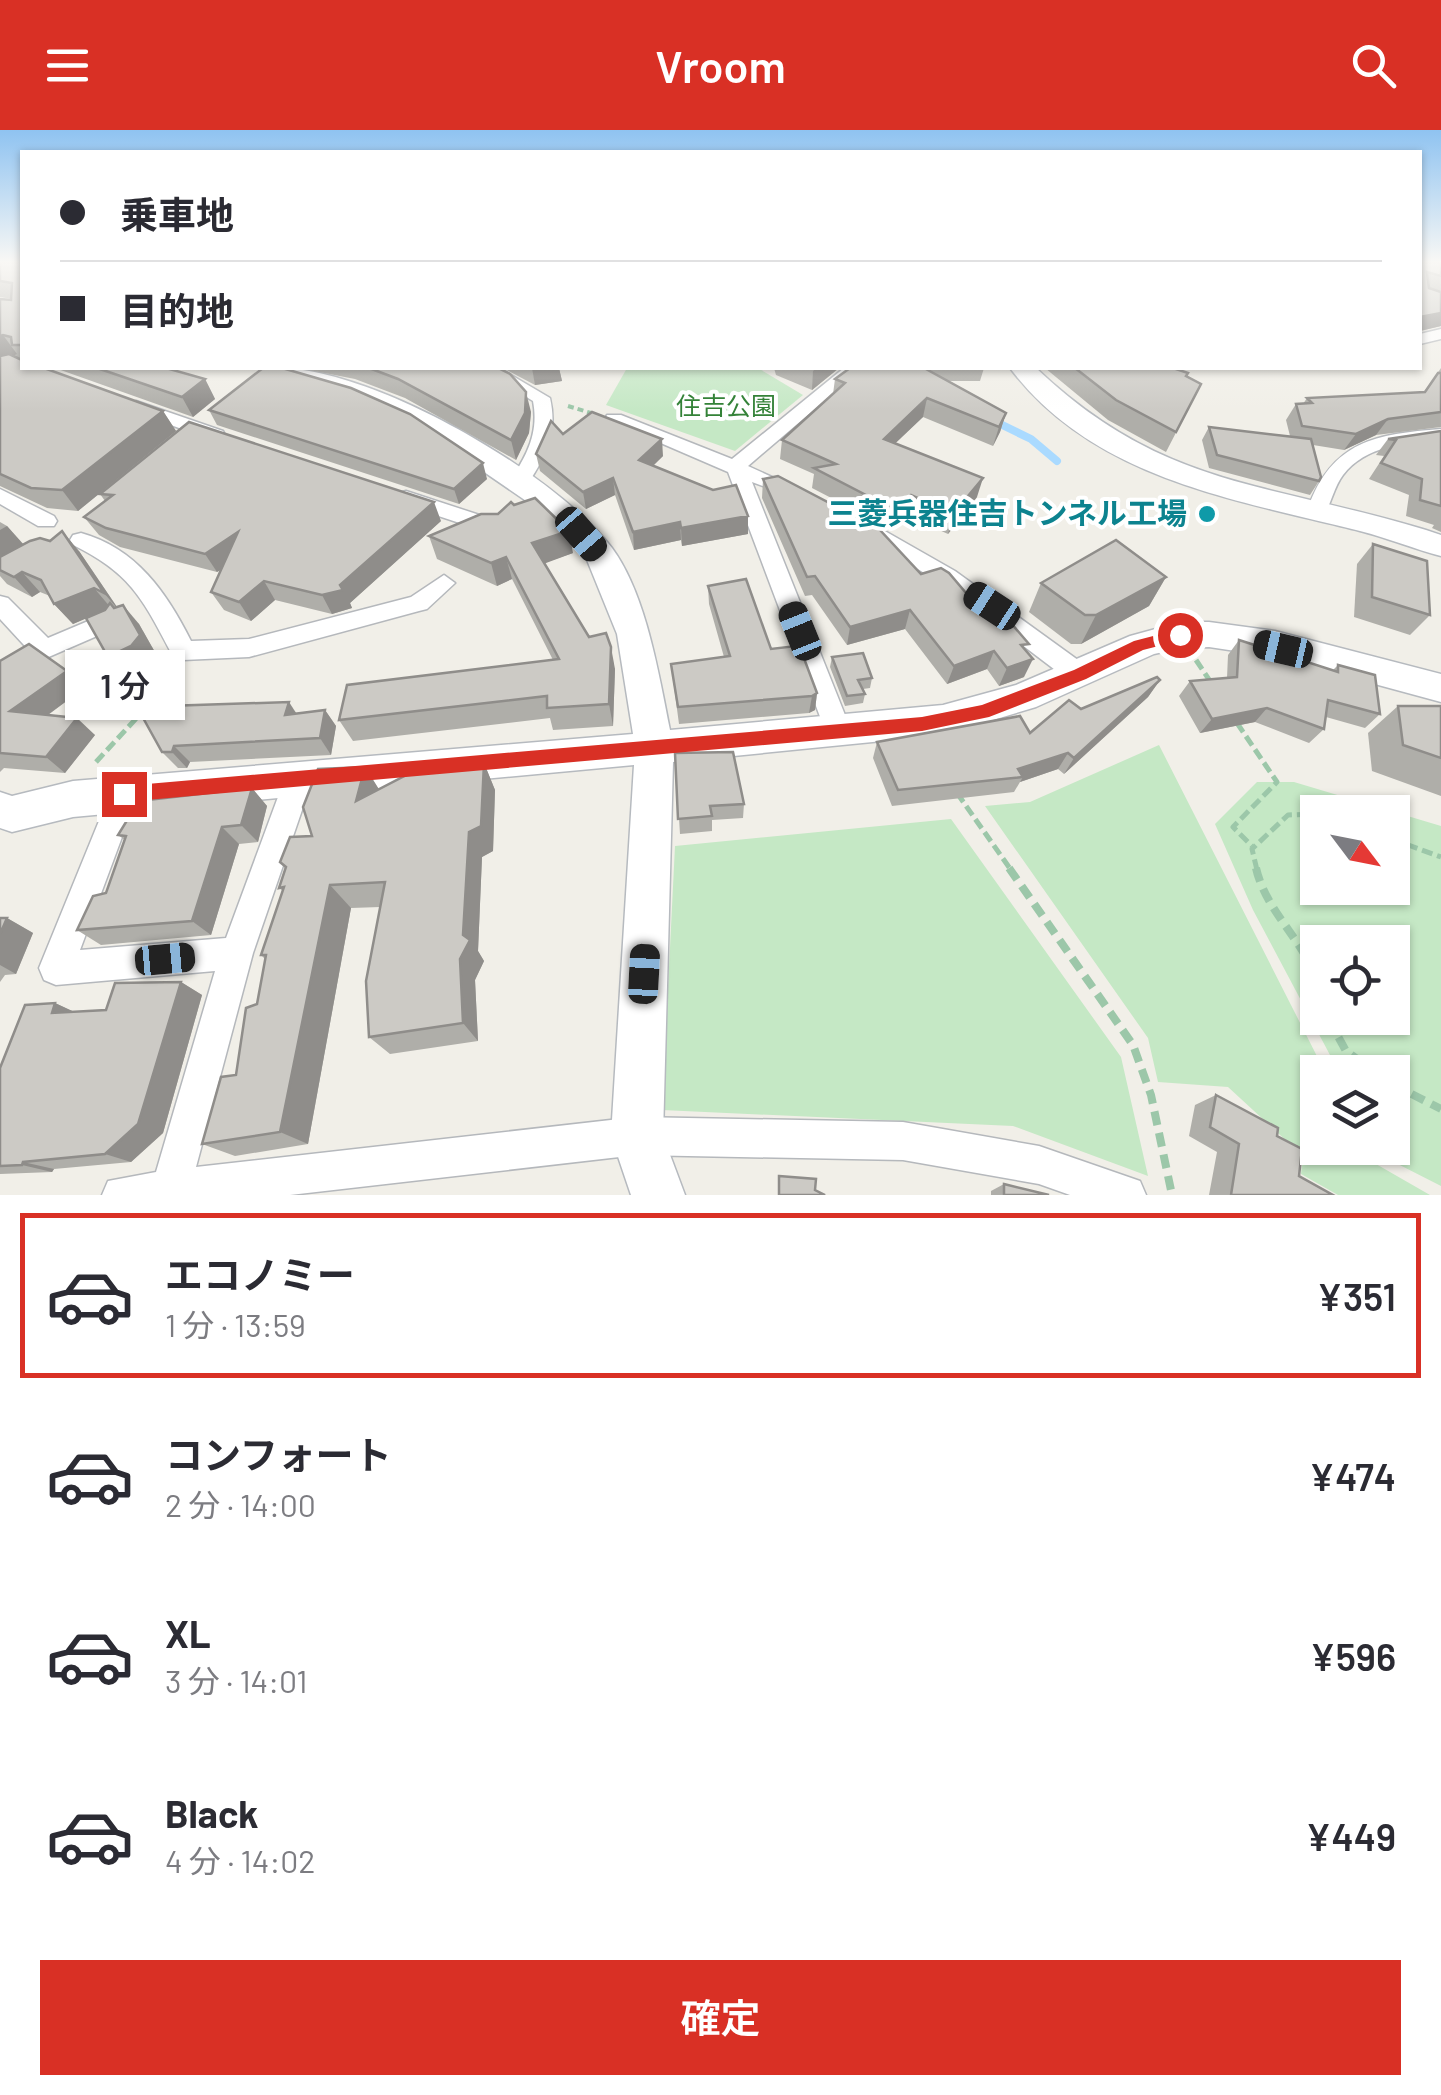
<!DOCTYPE html>
<html lang="ja">
<head>
<meta charset="utf-8">
<style>
  :root { --surface:#fff; --page:#f7f7f7; --text:#2b2b33; --muted:#7c7c81; --line:#e1e1e2; --accent:#d93025 }
  body { margin:0; font-family:Barlow,"Noto Sans JP",sans-serif; background:var(--page); color:var(--text); height:100vh; display:flex; flex-direction:column; font-size:38px; white-space:nowrap }
  * { box-sizing:border-box; margin:0 }
  p { font-size:32px; color:var(--muted) }
  .icon { flex:none; width:55px; height:55px; fill:none; stroke:currentColor; stroke-width:2; stroke-linecap:round; stroke-linejoin:round }
  .map { position:relative; height:1065px; overflow:hidden }
  .sheet { display:flex; flex-direction:column; background:var(--surface); flex:1 }
  .sheet>* { flex:none }
  .banner { position:absolute; left:20px; top:20px; width:1402px; height:220px; border-radius:0px; box-shadow:0 2px 8px #0004; display:grid; align-content:center; height:220px; padding:0 40px; background:var(--surface) }
  .needle { width:65px; rotate:122deg }
  .controls { position:absolute; left:1300px; top:665px; display:grid; gap:20px }
  .controls a { display:grid; place-items:center; width:110px; height:110px; border-radius:0px; background:var(--surface); box-shadow:0 2px 8px #0004; font-size:50px }
  .end { position:absolute; width:45px; height:45px; margin:-22px; border:12px solid #d93025; background:#fff; box-shadow:0 0 0 5px #fff }
  .from { border-radius:50% }
  .bubble { position:absolute; height:70px; border-radius:0px; background:var(--surface); box-shadow:0 2px 8px #0004; font-size:32px; font-weight:600; line-height:70px; text-align:center }
  .car { position:absolute; width:30px; height:60px; margin:-30px -15px; border-radius:12px; box-shadow:0 0 8px 2px #0007; background:linear-gradient(#222 24%,#8ab4d8 0 40%,#222 0 76%,#8ab4d8 0 86%,#222 0) }
  .banner b { display:flex; align-items:center; gap:35px; height:95px; font-size:38px }
  .banner b+b { border-top:2px solid var(--line) }
  .banner i { width:25px; height:25px; background:var(--text) }
  ul { padding:18px 0 0; list-style:none }
  li { display:flex; align-items:center; gap:30px; height:165px; margin:0 20px 15px; padding:0 20px; border:5px solid transparent; border-radius:0px }
  li div { flex:1 }
  li b { display:block; font-size:38px }
  li em { font-style:normal; font-weight:600 }
  li.active { border-color:var(--accent) }
  li>.icon { width:90px; height:90px; stroke-width:1.5 }
  .primary-button { display:flex; gap:20px; margin-top:auto; padding:20px 40px }
  .primary-button a { flex:1; height:115px; border-radius:0px; background:var(--accent); color:#fff; font-size:40px; font-weight:600; line-height:115px; text-align:center }
  header { display:flex; justify-content:space-between; align-items:center; height:130px; padding:0 40px; background:var(--accent); color:#fff; font-size:45px; font-weight:600 }
  .map>svg:first-child { display:block }
</style>
</head>
<body>
<header><svg class="icon" aria-label="menu" viewBox="0 0 24 24"><path d="M4 6h16M4 12h16M4 18h16"/></svg>Vroom<svg class="icon" aria-label="search" viewBox="0 0 24 24"><circle cx="10" cy="10" r="6"/><path d="M15 15l6 6"/></svg></header>
<div class="map">
<svg width="1441" height="1065" viewBox="0 0 1441 1065">
  <rect width="100%" height="100%" fill="#f1efe8"/>
  <g fill="#c5e8c5" fill-rule="evenodd">
    <path d="M627,238H758L803,265L735,321L606,275Z"/>
    <path d="M1159,615L1325,942H1318V1018H1363L1369,1030L1430,1065H1338L1301,1044L1303,1026L1228,957L1158,952L1148,908L985,676L1030,672Z"/>
    <path d="M1257,652H1294L1441,696V1056L1386,1028L1380,1018H1392V942H1339L1253,780L1215,694ZM1392,682V758H1318V682ZM1318,812H1392V888H1318Z"/>
    <path d="M951,689L1121,927L1148,1046L1013,996L662,980L675,716Z"/>
  </g>
  <g fill="none" stroke-linecap="round" stroke-linejoin="round">
    <path stroke="#aadaff" stroke-width="8" d="M992,290L1031,309L1057,331"/>
    <g stroke="#b5b8bc" stroke-width="3">
      <g id="street">
        <path d="M1441,199V209L1420,214V204Z"/>
        <path d="M479,238H499L550,268C558,303 546,326 527,355L520,357L510,351C527,325 539,303 533,271Z"/>
        <path d="M844,238H863L748,336L805,362L795,368L752,352L851,600L847,608L838,611L829,608L825,600L728,342L605,289L607,285H621L732,329Z"/>
        <path d="M136,271L223,301L225,305L223,309H209L130,280L127,276Z"/>
        <path d="M1441,299V311C1406,313 1366,315 1343,345C1334,357 1332,371 1325,383H1311L1308,378C1332,311 1376,304 1441,299Z"/>
        <path d="M0,359L54,386L57,391L54,396H38L0,374Z"/>
        <path d="M406,361L504,393L507,398L496,405L399,373L396,368L399,363Z"/>
        <path d="M862,388L955,441L1089,538L1093,545L1089,552H1071L939,452L854,400L851,395L854,390Z"/>
        <path d="M81,403C136,418 167,463 191,511L249,509L411,467L444,445L455,453L427,479L419,481L249,527L183,530L174,528C144,472 133,444 73,415L70,410L73,405Z"/>
        <path d="M0,466L8,468L48,508L112,481L124,490L120,496L44,529L35,527L0,489Z"/>
        <path d="M299,636L309,639L313,648L253,823L196,1037L637,987L903,992L1039,1016L1140,1051L1146,1065H1070L1039,1054L903,1030L637,1025L290,1065H102L108,1051L156,1042L215,841L56,855L44,850L39,838L110,664L114,655L124,652L134,655L138,664L80,820L226,808L285,648L289,639Z"/>
      </g>
    </g>
    <g stroke="#b6babf" stroke-width="3">
      <g id="secondary">
        <path d="M267,238C364,231 554,342 612,418C646,464 659,545 670,600L943,575L1016,555L1130,506L1181,492H1209L1275,501L1441,544V572L1275,527L1209,517L1181,518L1154,524L1036,577L943,605L673,632L663,1006L685,1065H631L611,1006L634,635L73,687L12,702L0,698V662L12,666L73,651L633,604L617,504L587,430L551,388L417,296L358,270L270,243Z"/>
        <path d="M1010,238H1036C1163,359 1269,352 1426,400L1441,405V426C1414,419 1388,408 1360,401C1234,369 1094,349 1010,238Z"/>
      </g>
    </g>
    <path stroke="#9cc7a9" stroke-width="4" stroke-dasharray="6 4" stroke-linecap="butt" d="M568,276L591,283"/>
    <g stroke="#9cc7a9" stroke-width="5" stroke-dasharray="11 5" stroke-linecap="butt">
      <path d="M1196,530L1212,554"/>
      <path d="M1237,593L1277,652L1233,697L1252,716"/>
      <path d="M96,632L156,567L172,541"/>
      <path d="M957,663L1011,740"/>
      <path d="M1392,709L1441,727"/>
      <path d="M1257,740L1252,719L1288,685L1318,684"/>
    </g>
    <g stroke="#9cc7a9" stroke-width="8" stroke-dasharray="14 8" stroke-linecap="butt">
      <path d="M1009,738L1133,915L1151,965L1172,1065"/>
      <path d="M1256,738C1266,782 1304,810 1318,853"/>
      <path d="M1328,888L1346,921L1375,942"/>
      <path d="M1392,954L1441,979"/>
    </g>
    <use href="#street" fill="#fff" fill-rule="evenodd"/>
    <use href="#secondary" fill="#fff" fill-rule="evenodd"/>
  </g>
  <g fill="#afaea9">
    <path d="M0,132H22V238L163,281L176,301L78,381L47,378L0,356V169H12L0,167Z"/>
    <path d="M1420,132H1441V196L1420,201Z"/>
    <path d="M55,238H166L205,249L215,269L193,287Z"/>
    <path d="M299,238H498L531,282L529,303L516,330L405,268L355,249Z"/>
    <path d="M503,238H559L562,251L535,255Z"/>
    <path d="M774,238H839L812,260L776,245Z"/>
    <path d="M850,238H984L980,251H949L1006,283L1000,302L993,316L923,287L895,313L977,367L948,404L906,385L891,399L812,358L814,344L780,329L782,310L833,264L835,249Z"/>
    <path d="M1045,238H1173L1201,254L1166,322L1108,290Z"/>
    <path d="M1441,238V297L1376,305L1344,320L1313,315L1319,351L1310,365L1209,338L1202,310L1209,297L1290,306L1286,290L1296,274H1303L1307,268L1424,262Z"/>
    <path d="M209,280L487,349L459,374L217,295Z"/>
    <path d="M1441,301V402L1432,398L1434,395L1406,386L1409,365L1369,349L1384,326L1376,325L1388,309Z"/>
    <path d="M563,304L663,326L653,336L748,404L682,416L681,410L634,420L615,365L586,379L540,341L536,324Z"/>
    <path d="M763,349L921,444L1026,520L1024,547L999,556L987,539L947,554L905,499L847,515L812,465L805,466L762,368Z"/>
    <path d="M100,364L441,391L350,473L352,478L332,484L275,470L251,491L224,480L211,462L221,440L217,442L120,417L99,405L84,387L105,371Z"/>
    <path d="M0,392L7,396L23,415L79,421L117,477L139,494L156,524L148,535L126,547L108,527L86,488L73,494L54,474L50,466L40,462L32,467L7,454L0,446Z"/>
    <path d="M429,406L573,423L544,433L589,507L615,539L613,596L553,600L550,588L353,611L339,590L553,530L512,449L497,456L437,429Z"/>
    <path d="M1373,414L1430,485L1410,505L1354,487L1357,434Z"/>
    <path d="M1166,447L1149,476L1081,514H1071L1029,482L1041,453Z"/>
    <path d="M708,456L771,519L798,523L817,563L815,580L809,583L679,594L671,534L724,527L709,474Z"/>
    <path d="M1239,510L1333,540L1338,535L1380,584L1365,598L1326,587L1324,599L1309,613L1255,592L1200,603L1179,566L1190,551L1227,548L1228,525Z"/>
    <path d="M832,527L872,548L870,558L863,559L865,564L863,573L845,576L830,537Z"/>
    <path d="M0,531L67,541L84,558L48,585L95,605L65,643L4,638L0,642Z"/>
    <path d="M1160,550L1148,567L1064,644L1058,639L1020,652L1014,662L892,676L873,628L877,612L1030,603L1081,579Z"/>
    <path d="M1398,576H1441V666L1372,641L1368,603Z"/>
    <path d="M137,577L297,584L325,580L336,596L331,625L190,632L187,638H178L162,622Z"/>
    <path d="M675,623L744,674L743,688L712,690V701L680,704Z"/>
    <path d="M484,633L495,660L493,721L482,727L478,821L484,831L475,850L478,911L390,924L369,907L380,777L351,778L308,1014L235,1026L202,1014L236,945L257,874L265,829L261,825L283,761L279,758L285,738L280,732L312,706L365,637L379,660Z"/>
    <path d="M252,658L267,676L258,712L239,714L211,805L101,815L77,800L106,763L125,710L118,705Z"/>
    <path d="M0,788H7L33,803L16,844L5,845L0,852Z"/>
    <path d="M181,852L202,865L163,1003L131,1032L54,1039L52,1042L0,1044V938L55,873L74,882L106,880Z"/>
    <path d="M1216,965L1277,1006L1299,1046L1333,1065H1209L1217,1022L1189,1006L1195,975Z"/>
    <path d="M1004,1054L1049,1065H991V1061Z"/>
  </g>
  <g fill="#8f8d8a">
    <path d="M1441,183V196L1420,201V187Z"/>
    <path d="M3,205L17,224L0,232V206Z"/>
    <path d="M532,238H559L562,251L535,255Z"/>
    <path d="M817,238H839L812,260L813,241Z"/>
    <path d="M205,249L215,269L193,287L182,267Z"/>
    <path d="M526,262L531,282L529,303L516,330L511,310Z"/>
    <path d="M927,268L923,287L880,328L884,309Z"/>
    <path d="M163,281L176,301L78,381L62,360Z"/>
    <path d="M1006,283L1000,302L993,316L999,297Z"/>
    <path d="M1388,289L1376,305L1344,320L1356,304Z"/>
    <path d="M662,309L663,326L640,348L639,330Z"/>
    <path d="M483,333L487,349L459,374L454,359Z"/>
    <path d="M613,348L615,365L586,379L583,362Z"/>
    <path d="M983,348L977,367L948,404L953,384Z"/>
    <path d="M911,365L906,385L891,399L895,380Z"/>
    <path d="M434,372L441,391L350,473L352,478L332,484L322,465L340,455Z"/>
    <path d="M748,386V404L682,416L681,398Z"/>
    <path d="M680,392L681,410L634,420L633,402Z"/>
    <path d="M7,396L25,416L0,431V400Z"/>
    <path d="M62,401L79,421L121,483L104,463Z"/>
    <path d="M569,401L573,423L538,436L532,413Z"/>
    <path d="M238,402L250,421L217,442L205,424Z"/>
    <path d="M506,427L512,449L497,456L491,433Z"/>
    <path d="M22,442L40,462L32,467L14,447Z"/>
    <path d="M1166,447L1149,476L1081,514L1096,485Z"/>
    <path d="M264,451L275,470L251,491L239,472Z"/>
    <path d="M94,458L111,478L73,494L54,474Z"/>
    <path d="M123,475L139,494L156,524L148,535L126,547L108,527Z"/>
    <path d="M910,480L905,499L847,515L850,497Z"/>
    <path d="M611,517L615,539L613,596L609,574Z"/>
    <path d="M994,521L987,539L947,554L954,536Z"/>
    <path d="M1033,529L1024,547L999,556L1007,538Z"/>
    <path d="M67,541L84,558L30,598L10,581Z"/>
    <path d="M1160,550L1148,567L1064,644L1074,628Z"/>
    <path d="M817,563L815,580L809,583L812,566Z"/>
    <path d="M289,572L300,589L285,585Z"/>
    <path d="M1267,578L1255,592L1200,603L1212,589Z"/>
    <path d="M325,580L336,596L331,625L320,608Z"/>
    <path d="M77,588L95,605L65,643L46,627Z"/>
    <path d="M174,616L190,632L187,638L172,622Z"/>
    <path d="M1068,623L1058,639L1020,652L1023,647L1018,639Z"/>
    <path d="M484,633L495,660L493,721L482,727L478,821L484,831L475,850L478,911L463,893L460,829L469,702Z"/>
    <path d="M365,637L382,664L356,671Z"/>
    <path d="M252,658L267,676L258,712L241,695Z"/>
    <path d="M222,697L239,714L211,805L192,791Z"/>
    <path d="M330,755L351,778L308,1014L280,1002Z"/>
    <path d="M7,788L33,803L16,844L0,835V804Z"/>
    <path d="M181,852L202,865L163,1003L131,1032L105,1024Z"/>
    <path d="M55,873L81,885L52,883Z"/>
    <path d="M23,1032L54,1039L52,1042L22,1035Z"/>
  </g>
  <g fill="#cccac5" stroke="#8f8d8a" stroke-width="2.5">
    <path d="M0,132H22V215H12L11,207L3,205L0,206V169L11,170L12,153L0,151Z"/>
    <path d="M1420,132H1441V146L1427,142L1429,158L1441,162V183L1420,187Z"/>
    <path d="M9,224L22,230V238H44L163,281L62,360L31,358L0,344V226Z"/>
    <path d="M97,238H166L205,249L182,267Z"/>
    <path d="M263,238H282L351,258L410,284L483,333L454,359L209,280Z"/>
    <path d="M369,238H498L510,244L526,262L525,283L511,310L398,249Z"/>
    <path d="M850,238H924L1006,283L999,297L927,268L884,309L983,348L953,384L911,365L895,380L814,338L836,334L782,310L845,253L835,249Z"/>
    <path d="M1075,238H1173L1188,243L1186,246L1201,254L1176,302L1116,270Z"/>
    <path d="M1438,243H1441V282L1388,289L1356,304L1302,296L1296,274L1312,273L1307,268L1425,262Z"/>
    <path d="M592,282L662,309L639,330L713,360L736,355L748,386L681,398L680,392L633,402L613,348L583,362L536,324L551,291L563,304Z"/>
    <path d="M189,292L434,372L340,455L343,460L322,465L264,451L239,472L211,462L238,402L205,424L106,398L84,387L113,365L100,364Z"/>
    <path d="M1209,297L1311,309L1321,347L1319,351L1217,325Z"/>
    <path d="M1441,301V376L1420,370L1422,349L1381,333L1396,310L1388,309Z"/>
    <path d="M778,346L879,399L921,444L941,438L949,443L983,483L998,478L1029,514L1021,515L1033,529L1007,538L994,521L954,536L910,480L850,497L815,446L807,447L763,349Z"/>
    <path d="M535,368L569,401L532,413L589,507L606,503L611,517L609,574L547,578V566L339,590L347,555L559,529L506,427L491,433L429,406L481,384H498L511,372L514,375Z"/>
    <path d="M62,401L104,463L94,458L54,474L41,450L22,442L14,447L0,440V427L30,411L40,408L50,411Z"/>
    <path d="M1116,410L1166,447L1096,485H1085L1041,453Z"/>
    <path d="M1373,414L1427,431L1430,485L1372,467Z"/>
    <path d="M746,449L771,519L796,516L798,523H802L817,563L812,566L678,577L671,534L730,526L708,456Z"/>
    <path d="M110,473L114,478L123,475L140,505L131,516L108,527L86,488L105,480Z"/>
    <path d="M1239,510L1338,542V535L1375,545L1380,584L1328,570L1324,599L1267,578L1212,589L1190,551L1237,547Z"/>
    <path d="M29,514L67,541L10,581L77,588L46,627L0,623V531Z"/>
    <path d="M863,523L872,548L858,550L865,564L847,566L832,527Z"/>
    <path d="M1157,547L1160,550L1074,628L1068,623L1018,639L1023,647L898,660L877,612L1020,586L1030,603L1069,570L1081,579Z"/>
    <path d="M289,572L285,585L325,580L320,608L174,616L172,622H162L137,577Z"/>
    <path d="M1398,576H1441V628L1403,615Z"/>
    <path d="M733,622L744,674L710,676L712,686L678,689L675,623Z"/>
    <path d="M484,633L481,696L469,702L463,805L470,810L460,829L463,893L369,907L366,851L385,752L330,755L280,1002L202,1014L221,947L236,945L246,878L257,874L266,825H261L284,757L279,758L286,737L280,732L290,707L312,706L303,677L318,639L365,637L356,671L420,638Z"/>
    <path d="M252,658L241,695L222,697L192,791L77,800L93,766L106,763L126,706L118,705L139,671Z"/>
    <path d="M0,788H7L0,804Z"/>
    <path d="M181,852L138,994L105,1024L23,1032L22,1035L0,1036V938L25,875L55,873L52,883L106,880L115,853Z"/>
    <path d="M1216,965L1278,998L1277,1006L1302,1019L1299,1046L1333,1065H1231L1239,1014L1210,997Z"/>
    <path d="M779,1046L816,1049L815,1060L825,1065H779Z"/>
    <path d="M1004,1054L1049,1065H1004Z"/>
  </g>
  <linearGradient id="sky" x2="0" y2="1"><stop stop-color="#8fc3f1"/><stop offset="0.47" stop-color="#f9f8f5"/><stop offset="1" stop-color="#f9f8f5" stop-opacity="0"/></linearGradient>
  <rect width="1441" height="281" fill="url(#sky)"/>
  <path fill="#d93025" d="M1180,499L1188,505L1186,509L1143,520L1086,549L989,587L922,601L124,672L114,664L124,656L922,587L982,575L1074,540L1134,511Z"/>
  <circle fill="#0f9aa8" stroke="#fff" stroke-width="4" cx="1207" cy="384" r="10"/>
  <g text-anchor="middle" stroke-width="8" stroke-linejoin="round" paint-order="stroke">
    <g font-size="25" fill="#348238" stroke="#fff">
      <text x="726" y="285">住吉公園</text>
    </g>
    <g font-size="30" font-weight="bold" fill="#0d838f" stroke="#fff" text-anchor="end">
      <text x="1187" y="394">三菱兵器住吉トンネル工場</text>
    </g>
  </g>
</svg>
<div class="controls">
<a><svg class="needle" viewBox="-14 -14 28 28"><path d="M0-13l5 13h-10z" fill="#e53935"/><path d="M0 13l5-13h-10z" fill="#7c7c81"/></svg></a>
<a><svg class="icon" aria-label="locate" viewBox="0 0 24 24"><circle cx="12" cy="12" r="6"/><path d="M12 2v4M12 18v4M2 12h4M18 12h4"/></svg></a>
<a><svg class="icon" aria-label="layers" viewBox="0 0 24 24"><path d="M12 4l9 5-9 5-9-5zM3 14l9 5 9-5"/></svg></a>
</div>
<i class="end from" style="left:1180px;top:505px"></i>
<i class="end" style="left:124px;top:664px"></i>
<div class="bubble" style="left:65px;top:520px;width:120px">1 分</div>
<i class="car" style="left:581px;top:404px;rotate:139deg"></i>
<i class="car" style="left:992px;top:476px;rotate:303deg"></i>
<i class="car" style="left:800px;top:501px;rotate:338deg"></i>
<i class="car" style="left:1283px;top:519px;rotate:283deg"></i>
<i class="car" style="left:165px;top:829px;rotate:85deg"></i>
<i class="car" style="left:644px;top:844px;rotate:3deg"></i>
<div class="banner">
<b><i class="from"></i>乗車地</b>
<b><i></i>目的地</b>
</div>
</div>
<section class="sheet">
<ul>
<li class="active"><svg class="icon" aria-label="car" viewBox="0 0 24 24"><path d="M5 17H2v-5l4-1 3-4h7l3 4 3 1v5h-3M9 17h6M6 11h13"/><circle cx="7" cy="17" r="2"/><circle cx="17" cy="17" r="2"/></svg><div><b>エコノミー</b><p>1 分 · 13:59</p></div><em>¥351</em></li>
<li><svg class="icon" aria-label="car" viewBox="0 0 24 24"><path d="M5 17H2v-5l4-1 3-4h7l3 4 3 1v5h-3M9 17h6M6 11h13"/><circle cx="7" cy="17" r="2"/><circle cx="17" cy="17" r="2"/></svg><div><b>コンフォート</b><p>2 分 · 14:00</p></div><em>¥474</em></li>
<li><svg class="icon" aria-label="car" viewBox="0 0 24 24"><path d="M5 17H2v-5l4-1 3-4h7l3 4 3 1v5h-3M9 17h6M6 11h13"/><circle cx="7" cy="17" r="2"/><circle cx="17" cy="17" r="2"/></svg><div><b>XL</b><p>3 分 · 14:01</p></div><em>¥596</em></li>
<li><svg class="icon" aria-label="car" viewBox="0 0 24 24"><path d="M5 17H2v-5l4-1 3-4h7l3 4 3 1v5h-3M9 17h6M6 11h13"/><circle cx="7" cy="17" r="2"/><circle cx="17" cy="17" r="2"/></svg><div><b>Black</b><p>4 分 · 14:02</p></div><em>¥449</em></li>
</ul>
<div class="primary-button"><a>確定</a></div>
</section>
</body>
</html>
